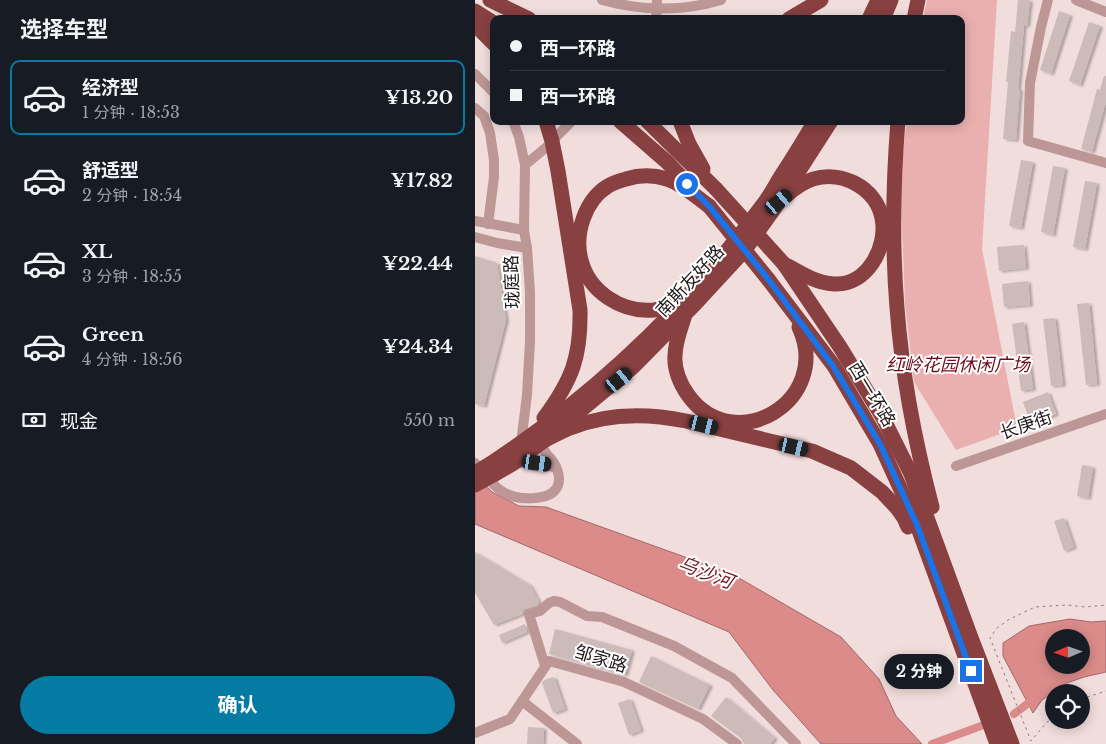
<!DOCTYPE html>
<html lang="zh">
<head>
<meta charset="utf-8">
<style>
  :root { --surface:#171b24; --page:#242831; --text:#f1f3f6; --muted:#9ea1a6; --line:#363941; --accent:#057aa2 }
  body { margin:0; font-family:"Libre Baskerville","Noto Sans SC",serif; background:var(--page); color:var(--text); height:100vh; display:flex; flex-direction:column; font-size:19px; white-space:nowrap }
  * { box-sizing:border-box; margin:0 }
  p { font-size:16px; color:var(--muted) }
  .icon { flex:none; width:28px; height:28px; fill:none; stroke:currentColor; stroke-width:2; stroke-linecap:round; stroke-linejoin:round }
  .map { position:relative; flex:1; overflow:hidden }
  .details { display:flex; flex-direction:column; background:var(--surface); width:475px }
  .details>* { flex:none }
  .top-card { position:absolute; left:15px; top:15px; width:475px; height:110px; border-radius:10px; box-shadow:0 2px 12px #0003; display:grid; align-content:center; height:110px; padding:0 20px; background:var(--surface) }
  .needle { width:32px; rotate:268deg }
  .controls { position:absolute; left:570px; top:629px; display:grid; gap:10px }
  .controls a { display:grid; place-items:center; width:45px; height:45px; border-radius:50%; background:var(--surface); box-shadow:0 2px 12px #0003; font-size:25px }
  .end { position:absolute; width:22px; height:22px; margin:-11px; border:6px solid #1a73e8; background:#fff; box-shadow:0 0 0 2px #fff }
  .from { border-radius:50% }
  .bubble { position:absolute; height:35px; border-radius:18px; background:var(--surface); box-shadow:0 2px 12px #0003; font-size:16px; font-weight:700; line-height:35px; text-align:center }
  .car { position:absolute; width:15px; height:30px; margin:-15px -8px; border-radius:6px; box-shadow:0 0 4px 1px #0007; background:linear-gradient(#222 24%,#8ab4d8 0 40%,#222 0 76%,#8ab4d8 0 86%,#222 0) }
  .top-card b { display:flex; align-items:center; gap:18px; height:48px; font-size:19px }
  .top-card b+b { border-top:1px solid var(--line) }
  .top-card i { width:12px; height:12px; background:var(--text) }
  ul { padding:0; list-style:none }
  li { display:flex; align-items:center; gap:15px; height:75px; margin:0 10px 8px; padding:0 10px; border:2px solid transparent; border-radius:10px }
  li div { flex:1 }
  li b { display:block; font-size:19px }
  li em { font-style:normal; font-weight:700 }
  li.current { border-color:var(--accent) }
  li>.icon { width:45px; height:45px; stroke-width:1.5 }
  h2 { padding:0 20px; font-size:22px; line-height:60px }
  .pay { display:flex; align-items:center; gap:12px; height:55px; padding:0 20px; font-size:19px }
  .pay p { margin-inline-start:auto }
  .cta { display:flex; gap:10px; margin-top:auto; padding:10px 20px }
  .cta a { flex:1; height:58px; border-radius:30px; background:var(--accent); color:#fff; font-size:20px; font-weight:700; line-height:58px; text-align:center }
  main { display:flex; flex:1; min-height:0 }
  .map>svg:first-child { display:block }
</style>
</head>
<body>
<main>
<section class="details">
<h2>选择车型</h2>
<ul>
<li class="current"><svg class="icon" aria-label="car" viewBox="0 0 24 24"><path d="M5 17H2v-5l4-1 3-4h7l3 4 3 1v5h-3M9 17h6M6 11h13"/><circle cx="7" cy="17" r="2"/><circle cx="17" cy="17" r="2"/></svg><div><b>经济型</b><p>1 分钟 · 18:53</p></div><em>¥13.20</em></li>
<li><svg class="icon" aria-label="car" viewBox="0 0 24 24"><path d="M5 17H2v-5l4-1 3-4h7l3 4 3 1v5h-3M9 17h6M6 11h13"/><circle cx="7" cy="17" r="2"/><circle cx="17" cy="17" r="2"/></svg><div><b>舒适型</b><p>2 分钟 · 18:54</p></div><em>¥17.82</em></li>
<li><svg class="icon" aria-label="car" viewBox="0 0 24 24"><path d="M5 17H2v-5l4-1 3-4h7l3 4 3 1v5h-3M9 17h6M6 11h13"/><circle cx="7" cy="17" r="2"/><circle cx="17" cy="17" r="2"/></svg><div><b>XL</b><p>3 分钟 · 18:55</p></div><em>¥22.44</em></li>
<li><svg class="icon" aria-label="car" viewBox="0 0 24 24"><path d="M5 17H2v-5l4-1 3-4h7l3 4 3 1v5h-3M9 17h6M6 11h13"/><circle cx="7" cy="17" r="2"/><circle cx="17" cy="17" r="2"/></svg><div><b>Green</b><p>4 分钟 · 18:56</p></div><em>¥24.34</em></li>
</ul>
<div class="pay"><svg class="icon" aria-label="cash" viewBox="0 0 24 24"><path d="M3 7h18v10H3z"/><circle cx="12" cy="12" r="2"/></svg>现金<p>550 m</p></div>
<div class="cta"><a>确认</a></div>
</section>
<div class="map">
<svg width="631" height="744" viewBox="0 0 631 744">
  <defs>
    <filter id="shadow"><feDropShadow dx="3" dy="1.5" stdDeviation="1" flood-color="#0004"/></filter>
  </defs>
  <rect width="100%" height="100%" fill="#f0dddc"/>
  <path fill="#e9b0af" d="M452,0H522L507,249L542,428L481,450L439,382L430,304L425,175L432,121H486V19H448Z"/>
  <g fill="#db8b8a" stroke="#a36969" fill-rule="evenodd">
    <path d="M0,474L17,492L44,506L71,507L257,574L366,637L404,679L421,716L447,744H346L298,690L254,632L0,524Z"/>
    <path d="M595,619L616,622L631,621V672L609,677L592,683L567,700L558,713L528,656V643L554,626ZM579,638H606V665H579Z"/>
  </g>
  <g fill="none" stroke-linecap="round" stroke-linejoin="round">
    <g stroke="#db8b8a" stroke-width="8">
      <path d="M539,714L560,698"/>
      <path d="M457,744L506,726"/>
    </g>
  </g>
  <g fill="#cdbbba" filter="url(#shadow)">
    <path d="M543,0H555L552,26L549,25L543,89H545L541,140L528,139L533,82H531L536,31L540,32Z"/>
    <path d="M584,11L595,15L576,74L565,70Z"/>
    <path d="M614,22L625,26L605,85L594,81Z"/>
    <path d="M629,76H631V101L617,152L606,149L622,89L625,90Z"/>
    <path d="M546,160L558,162L546,228L534,226Z"/>
    <path d="M578,166L590,168L578,235L566,232Z"/>
    <path d="M610,181L622,183L610,249L598,247Z"/>
    <path d="M549,245L551,268L524,271L522,247Z"/>
    <path d="M0,256L22,263L31,320L9,406L0,404Z"/>
    <path d="M553,281L555,305L529,307L527,284Z"/>
    <path d="M614,303L622,384L611,385L602,304Z"/>
    <path d="M580,318L588,385L576,386L568,319Z"/>
    <path d="M549,322L558,389L546,391L537,324Z"/>
    <path d="M573,392L581,414L556,424L548,402Z"/>
    <path d="M607,465L618,467L613,498L602,496Z"/>
    <path d="M589,518L599,547L589,551L579,521Z"/>
    <path d="M0,552L55,585L64,602L62,605L49,609L47,614L19,625L0,593Z"/>
    <path d="M50,624L52,632L27,643L24,635Z"/>
    <path d="M80,629L157,650L150,675L74,654Z"/>
    <path d="M176,656L235,685L223,709L164,682Z"/>
    <path d="M79,677L90,709L78,713L67,683L69,680Z"/>
    <path d="M251,697L300,738L295,744H269L266,738L236,716Z"/>
    <path d="M155,699L166,730L154,735L143,703Z"/>
    <path d="M53,727L69,728L68,744H52Z"/>
  </g>
  <g fill="none" stroke-linecap="round" stroke-linejoin="round">
    <g stroke="#877b7a" stroke-width="1" stroke-dasharray="2.5 4" stroke-linecap="butt">
      <path d="M606,699L631,691"/>
      <path d="M579,717L571,723L556,741L515,638L521,629L533,620L560,607L592,605L610,607L631,605"/>
    </g>
    <g stroke="#bc9796" stroke-width="10">
      <path d="M127,0C167,11 206,12 246,0"/>
      <path d="M573,0L566,27L555,83L553,141L631,163"/>
      <path d="M601,0L631,12"/>
      <path d="M181,19L182,0"/>
      <path d="M0,74L19,93"/>
      <path d="M0,108L9,116L15,133L19,160V177L13,224"/>
      <path d="M38,121L44,137L50,165L49,230L52,248L55,292V341L52,395L46,443"/>
      <path d="M80,138L97,121"/>
      <path d="M50,165L74,145"/>
      <path d="M0,221L49,230"/>
      <path d="M0,237L22,243L52,248"/>
      <path d="M0,463C18,485 28,501 60,498C68,497 76,496 81,489C87,481 83,468 77,460C72,454 65,449 70,440"/>
      <path d="M40,463C53,462 68,463 81,468"/>
      <path d="M481,466L631,414"/>
      <path d="M70,666L54,614L65,611L74,603L79,601L85,602L112,616L127,617L199,646L257,678L321,744"/>
      <path d="M47,701L102,744"/>
      <path d="M0,733L35,719L74,661L149,682L228,719L262,744"/>
    </g>
    <g stroke="#884041" stroke-width="15">
      <path d="M15,0L54,19"/>
      <path d="M0,11L19,23"/>
      <path d="M314,19L346,0"/>
      <path d="M394,19L403,0"/>
      <path d="M408,19L416,0"/>
      <path d="M439,19L443,0"/>
      <path d="M0,25L19,44"/>
      <path d="M145,121L192,162L214,185"/>
      <path d="M172,121L241,189"/>
      <path d="M205,121L214,144L228,169"/>
      <path d="M423,121C418,183 417,246 422,308C427,375 440,442 457,507"/>
      <path d="M312,195C320,188 329,182 338,179C367,170 401,188 407,218C413,247 392,286 359,284C342,283 327,274 313,266"/>
      <path d="M309,264L365,347L407,416L436,474L495,635L537,744"/>
      <path d="M293,279L359,366L405,444L442,525L522,744"/>
      <path d="M204,303C196,305 187,309 179,310C147,313 114,292 106,260C99,234 110,200 133,186C138,183 145,181 151,179C164,175 179,175 192,179C208,184 221,197 234,206"/>
      <path d="M209,318C205,330 200,343 200,356C199,369 205,384 213,395C259,459 358,401 324,327"/>
      <path d="M69,418C97,380 106,357 105,310L83,171L77,141L71,121"/>
      <path d="M70,440C78,436 86,432 95,428C132,413 172,413 211,421L337,451L376,468L407,492L422,508L429,518L433,527"/>
      <path d="M15,464C121,394 215,304 290,202C297,192 302,182 308,173C319,156 330,138 340,121"/>
      <path d="M20,474L39,463L70,440L158,367L221,303L269,251L304,202L356,121"/>
    </g>
    <g stroke="#884041" stroke-width="15">
      <path d="M241,189L309,264"/>
      <path d="M234,206L293,279"/>
      <path d="M0,473L15,464"/>
      <path d="M0,485L20,474"/>
    </g>
  </g>
  <g fill="none" stroke-linecap="round" stroke-linejoin="round">
    <path stroke="#1a73e8" stroke-width="6" d="M212,184L234,206L293,279L358,366L405,444L442,525L496,671"/>
  </g>
  <g text-anchor="middle" stroke-width="4" stroke-linejoin="round" paint-order="stroke">
    <g font-size="18" fill="#211b1b" stroke="#fff">
      <text transform="translate(215 281) rotate(-47)" y="6">南斯友好路</text>
      <text transform="translate(37 282) rotate(-92)" y="6">珑庭路</text>
      <text transform="translate(397 394) rotate(59)" y="6">西一环路</text>
      <text transform="translate(551 425) rotate(-19)" y="6">长庚街</text>
      <text transform="translate(126 659) rotate(17)" y="6">邹家路</text>
    </g>
    <g font-size="18" font-style="italic" fill="#6c0b19" stroke="#fff">
      <text x="483" y="371">红岭花园休闲广场</text>
    </g>
    <g font-size="19" font-style="italic" fill="#761722" stroke="#fff">
      <text transform="translate(231 572) rotate(21)" y="7">乌沙河</text>
    </g>
  </g>
</svg>
<div class="controls">
<a><svg class="needle" viewBox="-14 -14 28 28"><path d="M0-13l5 13h-10z" fill="#e53935"/><path d="M0 13l5-13h-10z" fill="#9ea1a6"/></svg></a>
<a><svg class="icon" aria-label="locate" viewBox="0 0 24 24"><circle cx="12" cy="12" r="6"/><path d="M12 2v4M12 18v4M2 12h4M18 12h4"/></svg></a>
</div>
<i class="end from" style="left:212px;top:184px"></i>
<i class="end" style="left:496px;top:671px"></i>
<div class="bubble" style="left:409px;top:654px;width:70px">2 分钟</div>
<i class="car" style="left:304px;top:202px;rotate:50deg"></i>
<i class="car" style="left:144px;top:380px;rotate:51deg"></i>
<i class="car" style="left:229px;top:425px;rotate:104deg"></i>
<i class="car" style="left:319px;top:447px;rotate:103deg"></i>
<i class="car" style="left:62px;top:463px;rotate:98deg"></i>
<div class="top-card">
<b><i class="from"></i>西一环路</b>
<b><i></i>西一环路</b>
</div>
</div>
</main>
</body>
</html>
